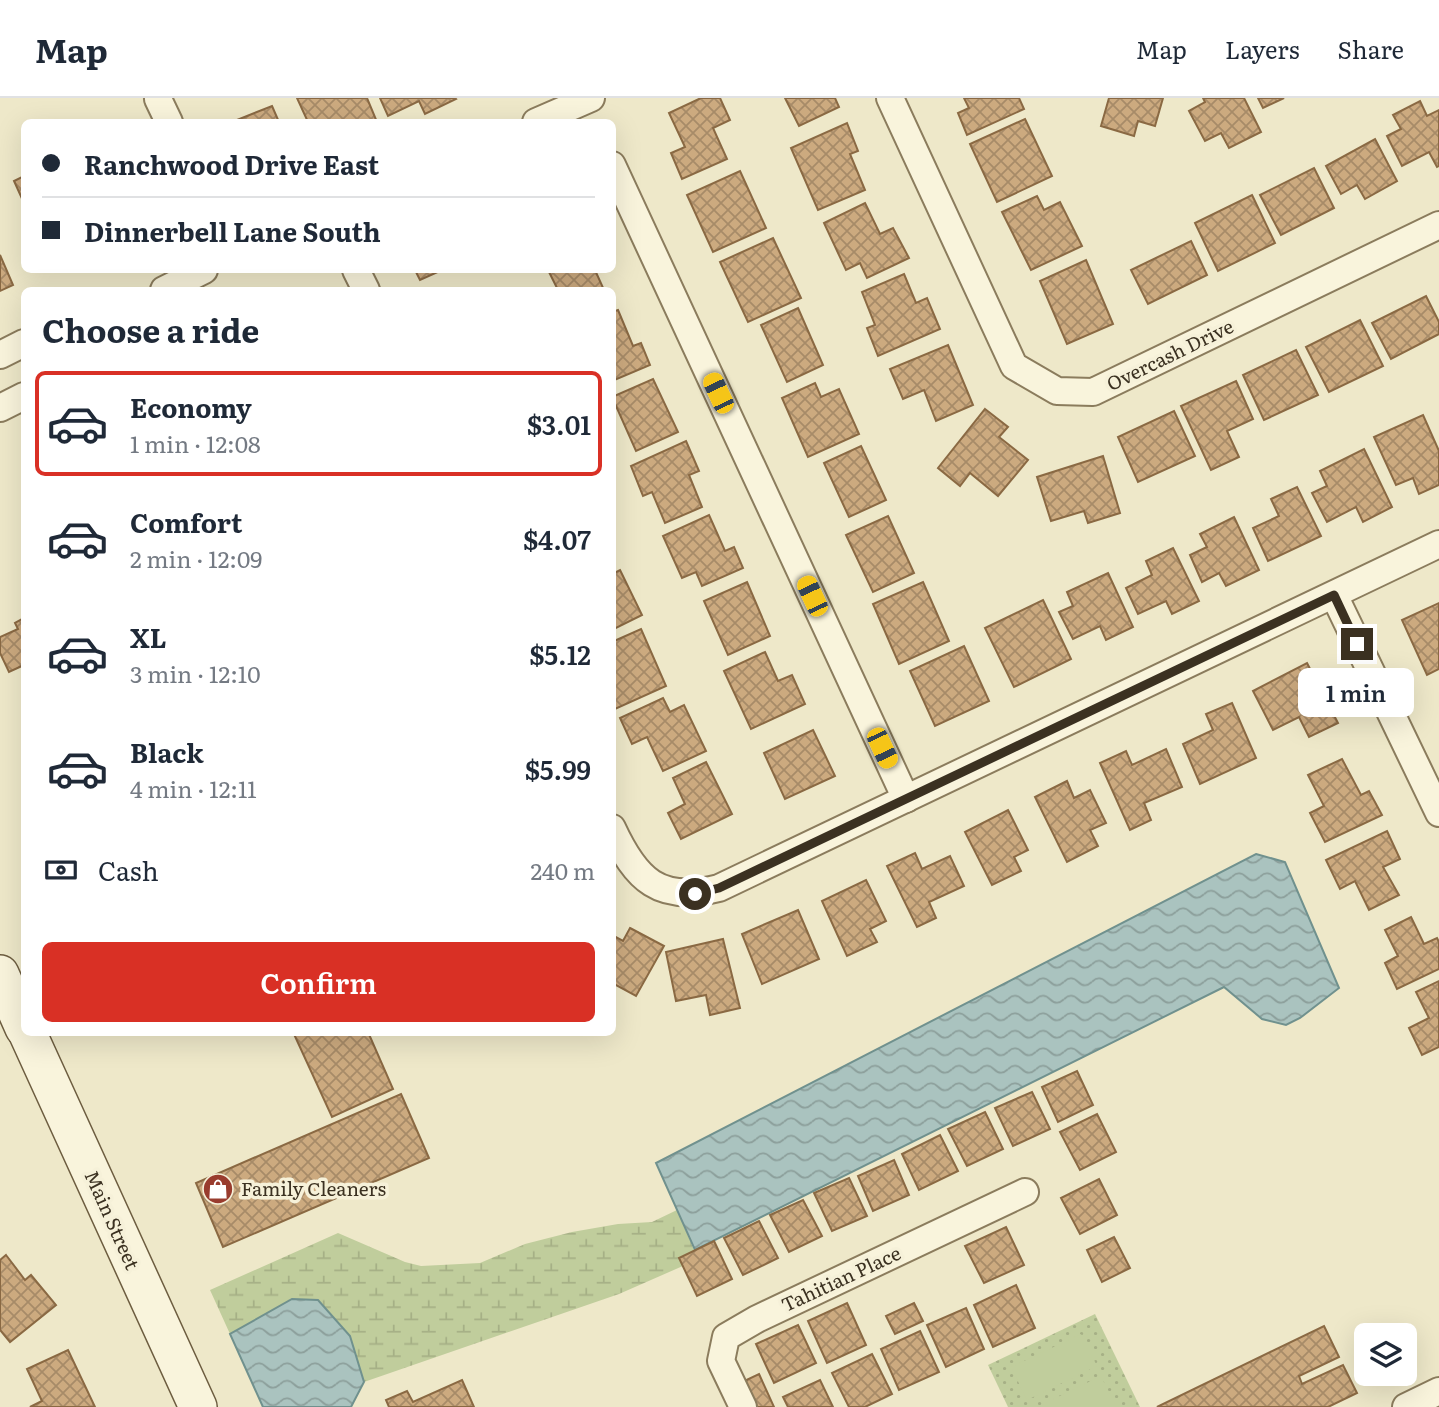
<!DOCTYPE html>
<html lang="en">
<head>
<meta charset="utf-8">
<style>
  :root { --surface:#fff; --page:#f6f6f7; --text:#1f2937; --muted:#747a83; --line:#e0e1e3; --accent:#d93025 }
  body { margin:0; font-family:Literata,serif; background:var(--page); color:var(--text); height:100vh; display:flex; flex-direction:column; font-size:26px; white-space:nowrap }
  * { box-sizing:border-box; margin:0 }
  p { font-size:23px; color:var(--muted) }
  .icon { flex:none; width:38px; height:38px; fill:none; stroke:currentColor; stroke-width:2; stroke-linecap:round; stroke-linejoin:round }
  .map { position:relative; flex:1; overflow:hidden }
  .sheet { position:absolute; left:21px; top:189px; width:595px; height:749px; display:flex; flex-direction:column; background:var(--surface); border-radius:10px; box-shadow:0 7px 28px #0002 }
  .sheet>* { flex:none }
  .guide { position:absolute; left:21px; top:21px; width:595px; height:154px; border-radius:10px; box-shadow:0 7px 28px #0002; display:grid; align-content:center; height:154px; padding:0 21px; background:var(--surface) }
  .fabs { position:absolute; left:1354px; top:1225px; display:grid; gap:14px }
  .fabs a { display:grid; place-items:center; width:63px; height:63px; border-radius:10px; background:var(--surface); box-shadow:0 7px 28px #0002; font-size:35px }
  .end { position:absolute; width:32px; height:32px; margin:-16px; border:9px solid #3b3121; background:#fff; box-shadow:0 0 0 4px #fff }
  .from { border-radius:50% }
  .bubble { position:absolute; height:49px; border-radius:10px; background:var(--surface); box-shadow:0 7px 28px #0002; font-size:23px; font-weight:600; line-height:49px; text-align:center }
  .car { position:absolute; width:21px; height:42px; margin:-21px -10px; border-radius:9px; box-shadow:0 0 5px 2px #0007; background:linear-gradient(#f5c518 24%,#345 0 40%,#f5c518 0 76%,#345 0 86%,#f5c518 0) }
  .guide b { display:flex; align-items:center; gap:24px; height:66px; font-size:26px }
  .guide b+b { border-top:2px solid var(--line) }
  .guide i { width:18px; height:18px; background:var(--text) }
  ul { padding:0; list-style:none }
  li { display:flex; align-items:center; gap:21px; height:105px; margin:0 14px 10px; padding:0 7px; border:4px solid transparent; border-radius:10px }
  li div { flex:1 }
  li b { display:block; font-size:26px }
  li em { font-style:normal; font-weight:600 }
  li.on { border-color:var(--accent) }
  li>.icon { width:63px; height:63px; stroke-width:1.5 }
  h2 { padding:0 21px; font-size:32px; line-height:84px }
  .pay { display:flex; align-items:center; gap:18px; height:77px; padding:0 21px; font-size:26px }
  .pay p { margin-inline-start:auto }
  .action { display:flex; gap:14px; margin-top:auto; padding:14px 21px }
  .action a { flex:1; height:80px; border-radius:10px; background:var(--accent); color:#fff; font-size:28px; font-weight:600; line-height:80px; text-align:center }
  header { display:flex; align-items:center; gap:42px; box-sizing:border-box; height:98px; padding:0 35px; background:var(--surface); border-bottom:2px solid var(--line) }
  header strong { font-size:33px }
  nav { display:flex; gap:38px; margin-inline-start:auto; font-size:24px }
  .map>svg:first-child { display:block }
</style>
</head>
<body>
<header>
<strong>Map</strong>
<nav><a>Map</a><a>Layers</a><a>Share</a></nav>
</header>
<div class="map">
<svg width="1439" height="1309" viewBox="0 0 1439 1309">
  <defs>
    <pattern id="grass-dots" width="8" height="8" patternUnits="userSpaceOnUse" patternTransform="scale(1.75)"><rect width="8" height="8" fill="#c0cd9c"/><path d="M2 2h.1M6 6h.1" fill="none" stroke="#a6b086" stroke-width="1.8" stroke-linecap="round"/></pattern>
    <pattern id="wetland-marsh" width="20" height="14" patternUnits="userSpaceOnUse" patternTransform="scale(1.75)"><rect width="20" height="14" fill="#c0cd9c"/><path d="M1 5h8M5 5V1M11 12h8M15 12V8" fill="none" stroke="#a6b086"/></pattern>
    <pattern id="water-waves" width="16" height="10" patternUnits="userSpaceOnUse" patternTransform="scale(1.75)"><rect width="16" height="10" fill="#aac3bf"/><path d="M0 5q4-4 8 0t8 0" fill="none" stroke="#8c9f9b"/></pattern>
    <pattern id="building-cross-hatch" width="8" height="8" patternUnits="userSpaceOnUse" patternTransform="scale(1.75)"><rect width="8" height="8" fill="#ccaa7f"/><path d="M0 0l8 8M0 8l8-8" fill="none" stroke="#a78b68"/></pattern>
  </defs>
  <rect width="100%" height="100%" fill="#eee8c9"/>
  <path fill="url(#grass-dots)" d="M1095,1216L1140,1309H1008L988,1267Z"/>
  <path fill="url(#wetland-marsh)" d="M677,1112L694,1152L698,1151L692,1164L619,1196L364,1284L350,1238L292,1201L230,1236L210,1192L338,1135L405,1164L421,1168L480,1165L525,1146L572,1134L618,1126L652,1124Z"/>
  <g fill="#c0cd9c">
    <path d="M1081,1236L1097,1268L1027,1302L1011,1269Z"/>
    <path d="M1101,1278L1116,1309H1037Z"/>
  </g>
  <g fill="url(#water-waves)" stroke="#70918e" stroke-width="2">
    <path d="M1256,756L1285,764L1339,890L1300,920L1286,927L1262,921L1224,889L695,1152L656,1065Z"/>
    <path d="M292,1201L318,1202L350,1238L364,1284L351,1309H263L230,1236Z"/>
  </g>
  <g fill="url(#building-cross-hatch)" stroke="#8a6943" stroke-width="2">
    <path d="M297,0H367L377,24H308Z"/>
    <path d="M380,0H455L456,1L425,16L419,3L388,18Z"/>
    <path d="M701,0H720L730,22L713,30L727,61L682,81L671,55L685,49L669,15Z"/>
    <path d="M785,0H835L839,9L799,28Z"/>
    <path d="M964,0H1019L1024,11L967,37L958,15L969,10Z"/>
    <path d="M1109,0H1163L1155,28L1138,23L1134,38L1101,28Z"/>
    <path d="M1203,0H1244L1261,34L1229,50L1221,35L1205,43L1189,13L1205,4Z"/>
    <path d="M1258,0H1284L1263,10Z"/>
    <path d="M1420,3L1427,18L1439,12V68L1437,69L1429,54L1402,68L1387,38L1401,31L1393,17Z"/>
    <path d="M272,8L279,24H232Z"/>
    <path d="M1025,21L1052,78L997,104L970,46Z"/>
    <path d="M847,25L858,53L850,56L865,92L818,112L791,50Z"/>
    <path d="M1375,41L1397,83L1365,101L1357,87L1341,96L1326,68Z"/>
    <path d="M1314,70L1334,110L1281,137L1260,97Z"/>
    <path d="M740,73L766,130L713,154L687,97Z"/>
    <path d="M24,78V105L14,83Z"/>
    <path d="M1252,97L1275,145L1218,173L1195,125Z"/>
    <path d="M1037,98L1044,112L1060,104L1082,148L1031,172L1002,114Z"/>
    <path d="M865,105L880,136L893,130L909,160L867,180L860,165L846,172L824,125Z"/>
    <path d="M773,140L801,200L748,224L720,164Z"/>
    <path d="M1191,143L1207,177L1148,206L1131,172Z"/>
    <path d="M0,157L13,187L0,193Z"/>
    <path d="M1086,162L1113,226L1067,246L1040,183Z"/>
    <path d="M415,172H442L420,182Z"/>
    <path d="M548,172H595L604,192H558Z"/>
    <path d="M904,176L916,205L927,200L940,231L878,258L867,230L875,227L862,194Z"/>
    <path d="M1426,198L1439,224V236L1391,261L1372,225Z"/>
    <path d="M798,210L823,267L787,284L761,227Z"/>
    <path d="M618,212L633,248L641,245L650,267L612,283V214Z"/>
    <path d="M1360,222L1383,268L1329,294L1306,249Z"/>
    <path d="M948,247L973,307L936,323L924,292L903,301L890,271Z"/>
    <path d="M1296,252L1318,297L1264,322L1243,277Z"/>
    <path d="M653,281L678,334L636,353L612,299Z"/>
    <path d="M1236,283L1253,321L1227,333L1239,359L1211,372L1181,308Z"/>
    <path d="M815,285L821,299L839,291L859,336L808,359L782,300Z"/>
    <path d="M985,311L1008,329L999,339L1028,362L998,398L970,375L960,388L938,370Z"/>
    <path d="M1174,313L1195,358L1138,384L1118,339Z"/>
    <path d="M1423,317L1439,353V387L1419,396L1413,380L1396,387L1374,339Z"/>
    <path d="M686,343L699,373L689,377L702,409L665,425L652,394L643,398L631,368Z"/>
    <path d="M861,348L886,402L849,419L824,365Z"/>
    <path d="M1364,351L1392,409L1363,424L1356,409L1327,424L1312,395L1327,388L1320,373Z"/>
    <path d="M1103,358L1120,415L1088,425L1084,413L1051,423L1037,379Z"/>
    <path d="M1297,389L1321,438L1268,463L1253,430L1279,418L1271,401Z"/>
    <path d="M709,417L725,453L734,449L743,470L702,488L696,474L682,480L663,438Z"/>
    <path d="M888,418L914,475L873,494L846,437Z"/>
    <path d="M1234,419L1259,472L1226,488L1219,475L1202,484L1190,457L1207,449L1200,436Z"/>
    <path d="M1173,450L1199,503L1172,516L1166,503L1138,516L1126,490L1152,477L1146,463Z"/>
    <path d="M620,472L642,517L612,532V476Z"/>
    <path d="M1108,475L1133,529L1106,542L1100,528L1073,541L1059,514L1073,508L1067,494Z"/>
    <path d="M747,484L770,538L728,557L704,503Z"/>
    <path d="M923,484L949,543L899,566L873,506Z"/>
    <path d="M1043,502L1071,561L1014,589L985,530Z"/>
    <path d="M1439,505V571L1427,577L1402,522Z"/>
    <path d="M24,520V567L9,574L0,555V539L18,531L15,525Z"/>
    <path d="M641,531L666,588L615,611L612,605V544Z"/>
    <path d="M964,548L989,603L935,628L910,573Z"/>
    <path d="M765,554L778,583L792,577L805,606L751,631L724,573Z"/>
    <path d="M1307,565L1338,625L1309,639L1299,619L1273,632L1253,593Z"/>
    <path d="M663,600L670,614L684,607L706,653L663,673L647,639L632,646L620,620Z"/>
    <path d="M1232,605L1256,660L1200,686L1183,646L1213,632L1206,616Z"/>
    <path d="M813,632L835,678L785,701L764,655Z"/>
    <path d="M1166,651L1182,689L1144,705L1151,722L1130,732L1100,665L1126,653L1132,667Z"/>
    <path d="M1342,661L1361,697L1369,693L1382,717L1325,744L1310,715L1324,708L1308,677Z"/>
    <path d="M706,664L732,716L681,741L668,715L685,706L673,680Z"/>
    <path d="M1067,683L1074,700L1090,692L1106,725L1090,732L1098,748L1067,764L1035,699Z"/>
    <path d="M1008,712L1028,752L1014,759L1021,773L992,787L965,734Z"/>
    <path d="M1387,733L1400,761L1383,769L1399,797L1369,812L1355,783L1340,791L1326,762Z"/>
    <path d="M915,755L922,771L950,758L964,788L929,804L936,820L917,829L887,768Z"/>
    <path d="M866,782L886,823L870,831L877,844L847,858L822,803Z"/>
    <path d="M798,812L819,861L762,886L742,836Z"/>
    <path d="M1411,819L1424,846L1437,840L1439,844V871L1397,891L1385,865L1398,858L1385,832Z"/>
    <path d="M630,830L664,848L636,898L612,885V837L623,843Z"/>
    <path d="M723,841L740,910L710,917L706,897L676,903L666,854Z"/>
    <path d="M1439,883V949L1422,957L1409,930L1429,920L1416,894Z"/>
    <path d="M293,934H368L393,991L332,1019Z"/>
    <path d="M1077,973L1093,1007L1058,1024L1042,989Z"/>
    <path d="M1032,994L1050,1031L1013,1048L995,1010Z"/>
    <path d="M401,996L429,1060L223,1149L196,1085Z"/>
    <path d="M985,1014L1003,1051L967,1068L948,1031Z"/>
    <path d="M1097,1016L1116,1054L1080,1072L1060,1034Z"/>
    <path d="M940,1037L958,1073L919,1092L902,1056Z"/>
    <path d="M894,1062L909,1097L873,1113L858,1078Z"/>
    <path d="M849,1080L867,1118L832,1133L814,1095Z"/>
    <path d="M1099,1081L1117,1117L1080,1136L1061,1100Z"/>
    <path d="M803,1102L822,1138L789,1154L770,1117Z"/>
    <path d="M759,1123L778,1160L743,1177L724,1140Z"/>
    <path d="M1006,1129L1024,1167L984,1185L965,1148Z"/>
    <path d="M1114,1139L1130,1170L1102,1184L1087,1152Z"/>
    <path d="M714,1143L732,1181L697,1198L679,1160Z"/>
    <path d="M6,1157L25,1182L31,1177L56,1207L10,1244L0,1232V1162Z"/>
    <path d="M1016,1187L1035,1230L993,1249L974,1207Z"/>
    <path d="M847,1205L866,1247L827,1265L808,1223Z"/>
    <path d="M914,1205L923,1223L895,1236L886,1218Z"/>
    <path d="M966,1210L984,1251L946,1269L927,1227Z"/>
    <path d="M798,1227L816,1265L774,1285L756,1246Z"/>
    <path d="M1324,1228L1339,1259L1299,1278L1302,1286L1343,1267L1357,1295L1328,1309H1157Z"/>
    <path d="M920,1233L939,1274L899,1292L881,1251Z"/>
    <path d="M68,1252L95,1309H30L42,1303L27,1271Z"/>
    <path d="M872,1256L892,1296L865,1309H849L832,1275Z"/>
    <path d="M759,1276L774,1309H751L740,1285Z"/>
    <path d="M462,1282L474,1309H389L386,1302L407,1293L413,1304Z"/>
    <path d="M820,1282L833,1309H788L783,1299Z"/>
  </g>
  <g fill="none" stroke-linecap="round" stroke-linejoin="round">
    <g stroke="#8b7c5d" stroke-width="30">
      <g id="street">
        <path d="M890,0L1014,268L1057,293L1093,294L1439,127"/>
        <path d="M158,1L169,24"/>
        <path d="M536,24L591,0"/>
        <path d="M612,67L906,701"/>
        <path d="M356,172L366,192"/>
        <path d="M164,192L204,172"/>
        <path d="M0,257L24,245"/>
        <path d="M0,310L24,298"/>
        <path d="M1334,497L1439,715"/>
        <path d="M612,730C636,782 659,805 719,790L1439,446"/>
        <path d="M743,1309L721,1263L726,1239L757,1221L1025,1094"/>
        <path d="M1406,1309L1439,1293"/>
      </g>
    </g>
    <g stroke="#6d5d40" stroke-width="40">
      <g id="secondary">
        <path d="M0,876L24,930"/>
        <path d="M27,934L198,1309"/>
      </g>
    </g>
    <use href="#street" stroke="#f9f4dc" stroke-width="26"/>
    <use href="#secondary" stroke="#f9f4dc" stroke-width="37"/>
  </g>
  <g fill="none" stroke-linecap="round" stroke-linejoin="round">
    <path stroke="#3b3121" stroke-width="9" d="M695,796L719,790L1334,497L1357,546"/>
  </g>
  <defs>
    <g id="shop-disc" transform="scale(1.575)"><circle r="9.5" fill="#993c2e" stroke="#f6f1d9"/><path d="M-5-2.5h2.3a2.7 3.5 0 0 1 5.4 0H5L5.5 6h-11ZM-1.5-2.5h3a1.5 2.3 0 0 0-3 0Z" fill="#fff"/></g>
  </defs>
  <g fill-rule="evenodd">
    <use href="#shop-disc" x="218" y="1091"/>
  </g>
  <g text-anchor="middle" stroke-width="7" stroke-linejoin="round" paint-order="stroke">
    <g font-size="19" fill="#3b3121" stroke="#f6f1d9">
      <text transform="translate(1170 257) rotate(-26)" y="7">Overcash Drive</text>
      <text transform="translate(112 1122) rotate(66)" y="7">Main Street</text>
      <text transform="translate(841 1181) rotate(-25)" y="7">Tahitian Place</text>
    </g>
    <g font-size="19" fill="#3b3121" stroke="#f6f1d9" text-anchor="start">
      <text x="241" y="1098">Family Cleaners</text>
    </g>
  </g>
</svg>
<div class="fabs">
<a><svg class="icon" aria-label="layers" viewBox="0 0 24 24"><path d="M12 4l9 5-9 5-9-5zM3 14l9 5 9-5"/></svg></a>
</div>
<i class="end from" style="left:695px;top:796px"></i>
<i class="end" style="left:1357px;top:546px"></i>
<div class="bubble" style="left:1298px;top:570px;width:116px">1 min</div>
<i class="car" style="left:718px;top:295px;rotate:335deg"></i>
<i class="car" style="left:812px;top:498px;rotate:335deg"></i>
<i class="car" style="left:882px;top:650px;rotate:155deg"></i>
<div class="guide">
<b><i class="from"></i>Ranchwood Drive East</b>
<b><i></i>Dinnerbell Lane South</b>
</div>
<section class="sheet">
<h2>Choose a ride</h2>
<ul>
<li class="on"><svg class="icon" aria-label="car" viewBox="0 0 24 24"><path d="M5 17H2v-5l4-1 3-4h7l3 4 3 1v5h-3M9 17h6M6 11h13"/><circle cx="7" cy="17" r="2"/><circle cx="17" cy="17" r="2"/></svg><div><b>Economy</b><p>1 min · 12:08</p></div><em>$3.01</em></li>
<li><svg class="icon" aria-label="car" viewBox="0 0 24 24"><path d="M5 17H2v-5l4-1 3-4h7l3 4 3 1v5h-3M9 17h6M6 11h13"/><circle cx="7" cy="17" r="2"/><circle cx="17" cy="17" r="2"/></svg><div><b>Comfort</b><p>2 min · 12:09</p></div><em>$4.07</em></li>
<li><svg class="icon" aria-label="car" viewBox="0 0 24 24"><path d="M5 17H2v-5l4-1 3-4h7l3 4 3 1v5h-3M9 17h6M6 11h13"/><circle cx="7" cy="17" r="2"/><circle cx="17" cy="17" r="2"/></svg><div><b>XL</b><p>3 min · 12:10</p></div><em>$5.12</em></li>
<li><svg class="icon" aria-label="car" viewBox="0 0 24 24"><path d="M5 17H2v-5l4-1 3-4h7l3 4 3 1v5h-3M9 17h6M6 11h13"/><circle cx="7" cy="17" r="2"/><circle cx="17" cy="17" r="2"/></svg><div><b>Black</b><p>4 min · 12:11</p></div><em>$5.99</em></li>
</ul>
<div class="pay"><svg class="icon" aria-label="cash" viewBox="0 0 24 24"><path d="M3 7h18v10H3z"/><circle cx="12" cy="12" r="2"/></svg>Cash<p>240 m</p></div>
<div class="action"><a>Confirm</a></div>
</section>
</div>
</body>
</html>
